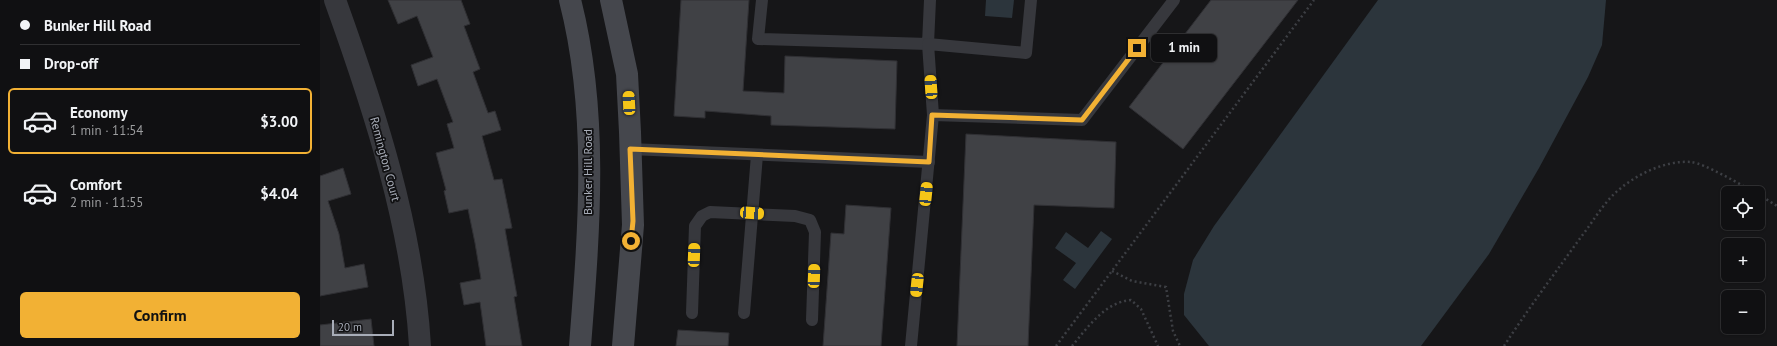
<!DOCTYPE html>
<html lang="en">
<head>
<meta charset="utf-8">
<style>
  :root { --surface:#101012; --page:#19191b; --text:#f1f3f6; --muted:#9c9d9f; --line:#303032; --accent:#f2b134 }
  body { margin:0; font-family:"PT Sans",sans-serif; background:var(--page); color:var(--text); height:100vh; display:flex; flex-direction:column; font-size:15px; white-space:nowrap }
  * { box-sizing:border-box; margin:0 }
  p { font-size:13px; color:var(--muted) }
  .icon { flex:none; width:22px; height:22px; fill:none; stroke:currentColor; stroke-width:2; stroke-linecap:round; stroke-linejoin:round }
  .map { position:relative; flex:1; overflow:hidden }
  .drawer { display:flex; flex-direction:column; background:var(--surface); width:320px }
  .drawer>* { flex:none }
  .top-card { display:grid; align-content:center; height:88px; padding:0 20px; background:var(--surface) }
  .fabs { position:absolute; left:1401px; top:186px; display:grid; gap:8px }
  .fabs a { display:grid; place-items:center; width:44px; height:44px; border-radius:6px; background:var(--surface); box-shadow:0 1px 3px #0004,0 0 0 1px var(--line); font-size:20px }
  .scale { position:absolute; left:12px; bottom:10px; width:62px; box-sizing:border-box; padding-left:4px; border:2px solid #a8adb8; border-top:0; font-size:11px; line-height:14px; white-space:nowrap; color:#a8adb8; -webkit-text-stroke:3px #111113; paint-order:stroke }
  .end { position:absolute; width:18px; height:18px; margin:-9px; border:5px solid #f2b134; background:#111; box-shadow:0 0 0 2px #111 }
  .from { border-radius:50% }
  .bubble { position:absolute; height:28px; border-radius:6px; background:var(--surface); box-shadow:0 1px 3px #0004,0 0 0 1px var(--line); font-size:13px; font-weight:600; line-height:28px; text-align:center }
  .car { position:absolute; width:12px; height:24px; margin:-12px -6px; border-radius:5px; box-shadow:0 0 3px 1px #0007; background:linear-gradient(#f5c518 24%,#345 0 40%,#f5c518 0 76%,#345 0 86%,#f5c518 0) }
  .top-card b { display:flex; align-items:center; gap:14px; height:38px; font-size:15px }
  .top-card b+b { border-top:1px solid var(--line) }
  .top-card i { width:10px; height:10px; background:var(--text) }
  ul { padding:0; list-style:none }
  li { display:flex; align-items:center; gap:12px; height:66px; margin:0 8px 6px; padding:0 12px; border:2px solid transparent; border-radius:6px }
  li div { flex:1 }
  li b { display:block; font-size:15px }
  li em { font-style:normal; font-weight:600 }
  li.current { border-color:var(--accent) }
  li>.icon { width:36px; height:36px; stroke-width:1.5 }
  .cta { display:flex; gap:8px; margin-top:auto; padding:8px 20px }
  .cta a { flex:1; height:46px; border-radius:6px; background:var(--accent); color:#111; font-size:16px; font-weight:600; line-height:46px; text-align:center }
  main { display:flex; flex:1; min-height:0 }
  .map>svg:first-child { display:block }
</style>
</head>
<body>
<main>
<section class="drawer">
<div class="top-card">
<b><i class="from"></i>Bunker Hill Road</b>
<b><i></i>Drop-off</b>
</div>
<ul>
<li class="current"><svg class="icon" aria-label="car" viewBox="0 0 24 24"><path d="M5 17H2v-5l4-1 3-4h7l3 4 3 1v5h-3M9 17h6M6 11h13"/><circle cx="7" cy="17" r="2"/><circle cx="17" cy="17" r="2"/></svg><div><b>Economy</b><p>1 min · 11:54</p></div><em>$3.00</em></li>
<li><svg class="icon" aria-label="car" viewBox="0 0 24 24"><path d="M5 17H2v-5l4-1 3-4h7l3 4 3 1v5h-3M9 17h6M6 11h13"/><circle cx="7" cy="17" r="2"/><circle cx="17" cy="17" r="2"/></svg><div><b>Comfort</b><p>2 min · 11:55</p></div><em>$4.04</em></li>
</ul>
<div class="cta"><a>Confirm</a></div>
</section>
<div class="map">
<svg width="1457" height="346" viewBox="0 0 1457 346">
  <rect width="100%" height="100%" fill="#161618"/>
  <g fill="#2c353c">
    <path d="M666,0H694L692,18L665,16Z"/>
    <path d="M1058,0H1286L1282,45L1268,77L1219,168L1169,254L1101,346H889L864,315V294L873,260L894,226Z"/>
    <path d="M781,231L792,239L755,289L743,280L756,263L735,248L746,232L768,248Z"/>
  </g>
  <g fill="#404145" stroke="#303034">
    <path d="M68,0H141L150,24L144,26L160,69L153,72L168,113L175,111L181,130L162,136L174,180L182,179L192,228L185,229L197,296L194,297L202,346H166L160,302L144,305L140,283L161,279L155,243L148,209L129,213L124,191L126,190L116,153L134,148L127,124L133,122L117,79L98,86L91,65L113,57L97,16L78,24Z"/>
    <path d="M361,0H429L423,91L464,93L465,56L577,61L575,129L451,125V116L385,111V118L354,116Z"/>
    <path d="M891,0H978L863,149L809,107Z"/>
    <path d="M646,134L796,142L794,208L714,205L708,346H637Z"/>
    <path d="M23,168L31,194L8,201L19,234L25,268L44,264L48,287L0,296V176Z"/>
    <path d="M526,205L571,208L561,346H503L511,233L524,234Z"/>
    <path d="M51,319L54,346H0V325Z"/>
    <path d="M358,330L409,333L408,346H356Z"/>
  </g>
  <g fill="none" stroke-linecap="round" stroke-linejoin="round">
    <g stroke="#3d3f44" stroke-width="2.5" stroke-dasharray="2 3" stroke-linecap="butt">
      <path d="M1438,194L1457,206"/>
      <path d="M792,271L812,281L846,287L853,331L860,346"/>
      <path d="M736,346L994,0"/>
      <path d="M752,346C768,327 785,302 811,300L821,309L838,346"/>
      <path d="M1184,346C1208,309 1235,273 1261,237C1272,223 1281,207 1294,194C1313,176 1344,160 1371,162C1384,163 1423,186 1436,193"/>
    </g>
    <g stroke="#37383d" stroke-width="12">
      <path d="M442,0L438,39L608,44L610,0"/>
      <path d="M613,115L762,120L854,0"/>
      <path d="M310,149L609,162"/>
      <path d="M372,313L375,226L382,216L390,212L475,216L490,220L495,232L492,320"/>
      <path d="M424,313L437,155"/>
      <path d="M591,346L613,115L608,44L706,53L711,0"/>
    </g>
    <path stroke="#37383d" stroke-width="22" d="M15,0C55,111 93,228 100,346"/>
    <g stroke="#45474d" stroke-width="22">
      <path d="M250,0C279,113 269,231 260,346"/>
      <path d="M291,0L307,74L310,132L313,225L303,346"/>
    </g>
  </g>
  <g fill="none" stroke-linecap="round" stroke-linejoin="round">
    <path stroke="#f2b134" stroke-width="5" d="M311,241L313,221L310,149L609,162L612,115L762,120L817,48"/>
  </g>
  <g text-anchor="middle" stroke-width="3.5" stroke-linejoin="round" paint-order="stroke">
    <g font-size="12" fill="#a8adb8" stroke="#111113">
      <text transform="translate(65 159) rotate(75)" y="4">Remington Court</text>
      <text transform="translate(268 172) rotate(-90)" y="4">Bunker Hill Road</text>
    </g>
  </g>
</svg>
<div class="fabs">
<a><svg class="icon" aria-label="locate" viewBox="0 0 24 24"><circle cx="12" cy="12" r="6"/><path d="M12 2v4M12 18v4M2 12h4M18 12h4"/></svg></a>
<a>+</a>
<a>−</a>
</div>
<div class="scale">20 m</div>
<i class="end from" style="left:311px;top:241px"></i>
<i class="end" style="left:817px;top:48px"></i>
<div class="bubble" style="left:831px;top:34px;width:66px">1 min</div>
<i class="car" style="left:611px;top:87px;rotate:356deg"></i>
<i class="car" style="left:309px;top:103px;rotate:357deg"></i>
<i class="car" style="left:606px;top:194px;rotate:6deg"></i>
<i class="car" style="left:432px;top:213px;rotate:94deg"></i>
<i class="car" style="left:374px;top:255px;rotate:2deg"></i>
<i class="car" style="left:494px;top:276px;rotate:2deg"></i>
<i class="car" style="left:597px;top:285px;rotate:186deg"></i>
</div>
</main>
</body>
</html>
